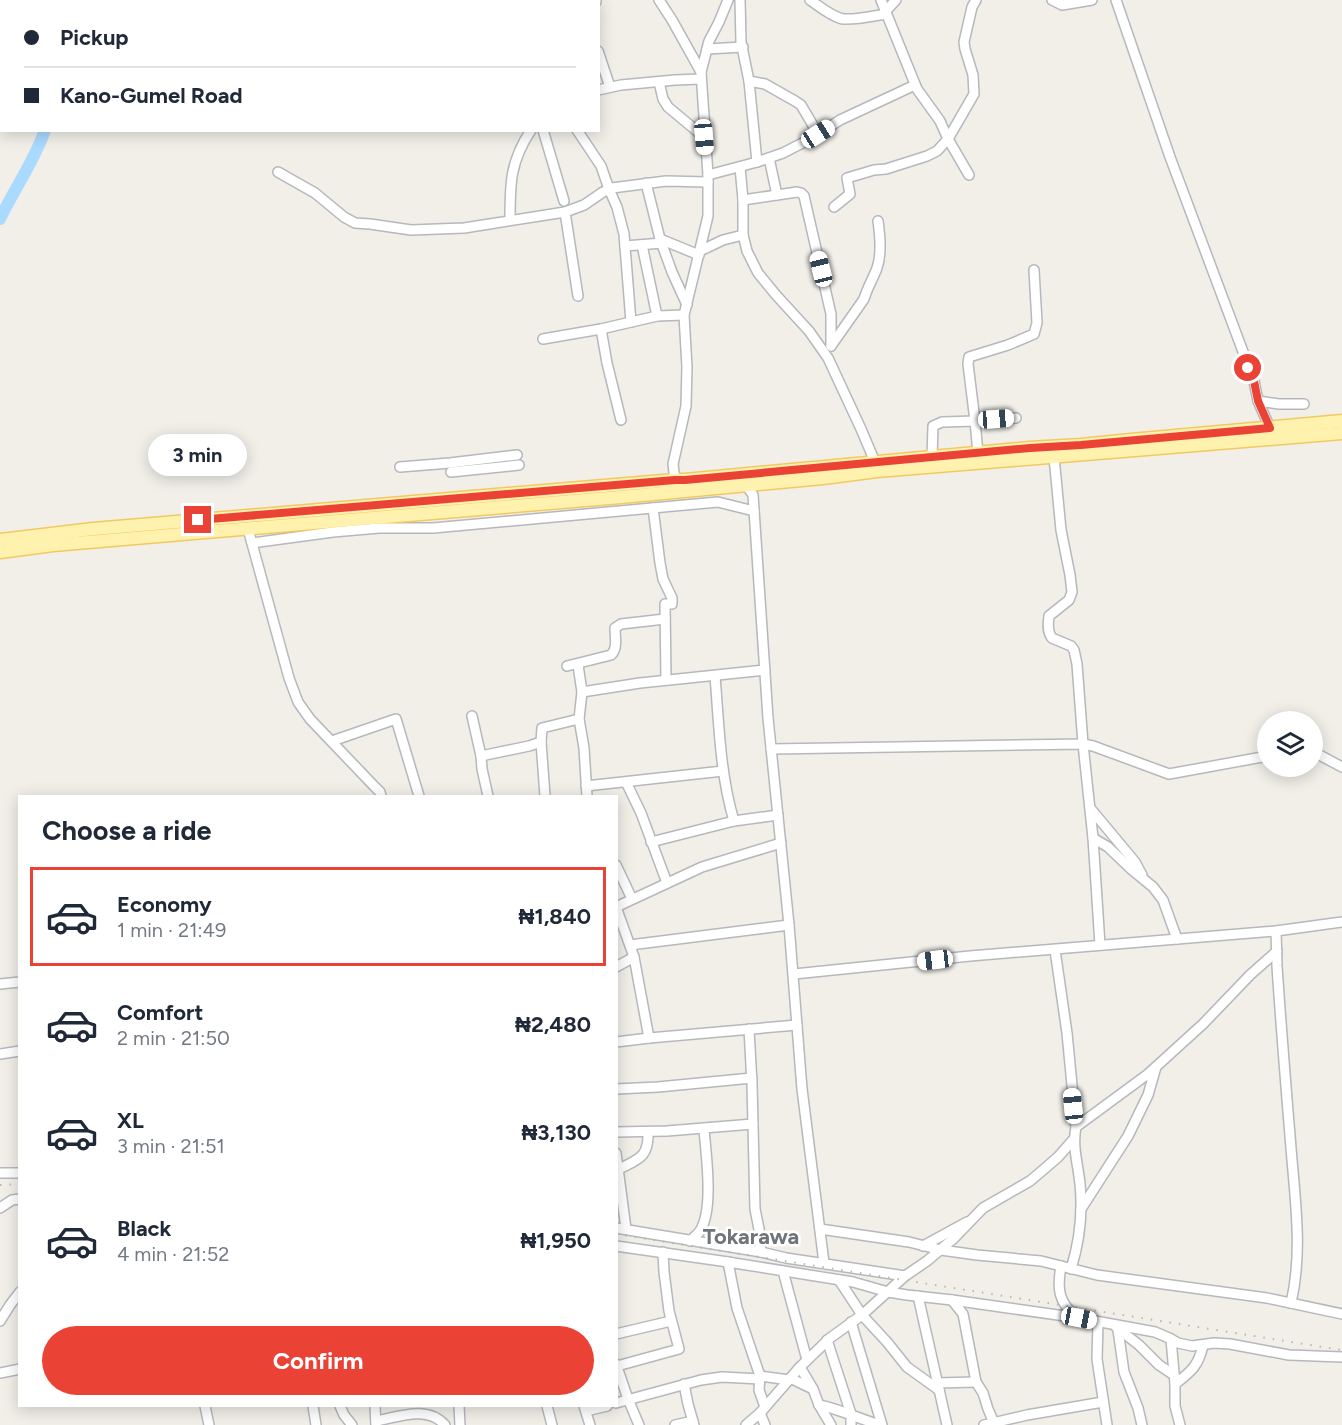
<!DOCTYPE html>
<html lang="en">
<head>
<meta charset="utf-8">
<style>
  :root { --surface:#fff; --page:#f6f6f7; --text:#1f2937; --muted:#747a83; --line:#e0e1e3; --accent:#ea4335 }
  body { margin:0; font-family:Figtree,sans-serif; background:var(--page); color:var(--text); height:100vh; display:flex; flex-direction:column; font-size:22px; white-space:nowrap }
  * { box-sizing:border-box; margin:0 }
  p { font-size:20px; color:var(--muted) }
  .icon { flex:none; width:33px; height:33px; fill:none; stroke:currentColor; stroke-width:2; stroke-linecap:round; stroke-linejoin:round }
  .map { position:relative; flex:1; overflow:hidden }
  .drawer { position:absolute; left:18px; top:795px; width:600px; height:612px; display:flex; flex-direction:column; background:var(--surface); border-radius:0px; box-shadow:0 3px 15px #0003 }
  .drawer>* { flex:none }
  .guide { position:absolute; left:0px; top:0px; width:600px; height:132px; box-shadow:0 3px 15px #0003; display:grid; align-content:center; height:132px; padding:0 24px; background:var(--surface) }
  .tools { position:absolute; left:1257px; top:711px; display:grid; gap:12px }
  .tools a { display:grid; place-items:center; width:66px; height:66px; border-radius:50%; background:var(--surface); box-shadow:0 3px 15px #0003; font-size:30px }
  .end { position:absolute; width:27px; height:27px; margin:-14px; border:8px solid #ea4335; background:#fff; box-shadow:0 0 0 3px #fff }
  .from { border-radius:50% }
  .bubble { position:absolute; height:42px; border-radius:21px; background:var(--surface); box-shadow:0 3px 15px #0003; font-size:20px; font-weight:700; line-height:42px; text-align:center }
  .car { position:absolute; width:18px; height:36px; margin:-18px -9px; border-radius:8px; box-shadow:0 0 4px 2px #0007; background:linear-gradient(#fff 24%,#345 0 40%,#fff 0 76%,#345 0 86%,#fff 0) }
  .guide b { display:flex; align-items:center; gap:21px; height:57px; font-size:22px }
  .guide b+b { border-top:2px solid var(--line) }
  .guide i { width:15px; height:15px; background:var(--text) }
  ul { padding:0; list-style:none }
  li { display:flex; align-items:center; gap:18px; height:99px; margin:0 12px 9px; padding:0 12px; border:3px solid transparent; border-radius:0px }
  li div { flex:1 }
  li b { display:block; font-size:22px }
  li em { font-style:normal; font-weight:700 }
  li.selected { border-color:var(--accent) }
  li>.icon { width:54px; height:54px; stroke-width:1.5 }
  h2 { padding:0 24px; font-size:27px; line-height:72px }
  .primary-button { display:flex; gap:12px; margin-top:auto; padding:12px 24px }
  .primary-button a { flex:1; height:69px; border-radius:36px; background:var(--accent); color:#fff; font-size:24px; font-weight:700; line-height:69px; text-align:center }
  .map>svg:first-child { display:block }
</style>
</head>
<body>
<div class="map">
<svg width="1342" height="1425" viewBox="0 0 1342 1425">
  <rect width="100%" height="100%" fill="#f1efe8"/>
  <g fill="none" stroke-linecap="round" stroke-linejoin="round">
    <g stroke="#aadaff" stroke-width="12">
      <path d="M100,2L101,0"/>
      <path d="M0,219C14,189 34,162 45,130"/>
    </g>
    <g stroke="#b5b8bc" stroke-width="12">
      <g id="minor">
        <path d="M540,0V2"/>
        <path d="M575,0V2"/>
        <path d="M659,0L672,20L701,72"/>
        <path d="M740,0L741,42L749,81L757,162"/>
        <path d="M810,0C819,6 832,17 843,19C857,20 873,16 886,14"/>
        <path d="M881,0L917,89L940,121L948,139L969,175"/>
        <path d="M1052,0L1062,5L1092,0"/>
        <path d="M1116,0L1170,157L1254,381L1258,401L1270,428"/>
        <path d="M596,2V0"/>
        <path d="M885,12L896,0"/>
        <path d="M0,30L2,32"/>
        <path d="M707,49L743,47"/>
        <path d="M598,51L610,87"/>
        <path d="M749,81L765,84L795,101L801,105L818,134"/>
        <path d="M0,82H2"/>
        <path d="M659,82L663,99L668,107L704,137"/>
        <path d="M598,90L621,85L675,80L701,79"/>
        <path d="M0,110L1,108"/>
        <path d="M543,130L564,201"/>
        <path d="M577,130L601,166L609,189L617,207L624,234L631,322"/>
        <path d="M769,158L777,195"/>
        <path d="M740,167L743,200V235L747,251L758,273L776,295L809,331L828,358L861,429L875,462"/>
        <path d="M278,172L315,193L344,217L355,223L370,224L411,230L464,228L565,212L584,205L603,192L612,188L666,181L708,182"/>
        <path d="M708,175L757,162L783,153L812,138L840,120L915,85"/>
        <path d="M646,183L660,239L672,272L687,305"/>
        <path d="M743,200L797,192L801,193L804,196L831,314V346"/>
        <path d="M834,207L850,194L847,178L874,170L886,169L927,156L937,151L948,139L974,94L973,75L965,49L964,42L972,7L976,0"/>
        <path d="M565,212L578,296"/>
        <path d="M510,220C510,183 510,162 531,130"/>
        <path d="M660,239L699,255"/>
        <path d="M642,245L657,316"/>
        <path d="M625,246L662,243"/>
        <path d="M700,251L723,240L743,235"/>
        <path d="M601,329L607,363L621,420"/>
        <path d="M543,339L601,329L657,316L684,315"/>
        <path d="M831,346L864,299C867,288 873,279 877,268C882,254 880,235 878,221"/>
        <path d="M1258,401L1279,404H1304"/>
        <path d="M1016,418L975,421L968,364L969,357L1008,345L1034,334L1037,323L1034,270"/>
        <path d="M932,457L933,426L942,422L975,421L978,453"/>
        <path d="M1054,457L1061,530L1070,575L1072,592L1069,600L1049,616C1048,623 1047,632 1052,638L1071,646L1074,650L1077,664L1083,744L1093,838L1100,945"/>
        <path d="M400,467L450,463L517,455"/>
        <path d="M451,472L519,465"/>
        <path d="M675,480L673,464L686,406L687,367L684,315L708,216V175L701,72L709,41L719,22L728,0"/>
        <path d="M746,485L753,495L768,718L789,925L802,1089L824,1263"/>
        <path d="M653,508L660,563L663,579L672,598V604H665L666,680"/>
        <path d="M248,529L289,678L298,702L310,719L374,786L380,792L381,796"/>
        <path d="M252,543L333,532L379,528H433L718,502L754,511"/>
        <path d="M578,665L582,692L579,719L584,748L587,796"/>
        <path d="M567,666L611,655C618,648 615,638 615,628L621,624L665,619"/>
        <path d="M715,676C719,724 720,774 734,821"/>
        <path d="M582,692L640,683L765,670"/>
        <path d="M472,716L481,756L482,769L488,796"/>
        <path d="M332,741L396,719L419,796"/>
        <path d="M771,749L1083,744L1093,746L1169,774L1268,756"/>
        <path d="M1312,751L1342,767"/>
        <path d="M481,756L529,746L541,742"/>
        <path d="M626,782L641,813L667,883"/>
        <path d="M586,786L723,771"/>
        <path d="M545,796L541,742L542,728L579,719"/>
        <path d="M1090,808L1135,862L1142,875"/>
        <path d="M1093,838L1108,847L1131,869L1153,887L1163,900L1177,939"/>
        <path d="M651,842L734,821L778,815"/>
        <path d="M616,865L632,899"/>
        <path d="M616,907L702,867L781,843"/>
        <path d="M616,907L634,957L649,1038"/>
        <path d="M1276,931L1277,966C1281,1027 1286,1087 1291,1148C1295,1199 1303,1252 1291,1303"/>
        <path d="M630,945L789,925"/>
        <path d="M1055,950L1067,1033L1076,1127C1072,1146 1078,1164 1080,1184C1083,1214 1080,1240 1071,1269"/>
        <path d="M616,967L634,957"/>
        <path d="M794,974L970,956L1276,931L1342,922"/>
        <path d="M0,984L20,982"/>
        <path d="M749,1029L752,1084L755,1209L759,1229L761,1252"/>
        <path d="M616,1042L649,1038L797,1025"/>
        <path d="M0,1054L20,1051"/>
        <path d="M616,1089L658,1087L752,1078"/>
        <path d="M1076,1127L1148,1074L1203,1024L1250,975L1277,951"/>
        <path d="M616,1132L667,1131L753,1124"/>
        <path d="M616,1153L626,1229"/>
        <path d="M619,1169C639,1159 649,1157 648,1132"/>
        <path d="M0,1173H20"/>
        <path d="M0,1208L12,1200L20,1199"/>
        <path d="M1081,1209L1128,1136L1148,1095L1156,1067"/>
        <path d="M616,1228L761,1252L786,1258L905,1276"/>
        <path d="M820,1229L909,1242L941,1250L977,1255L1041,1261L1097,1275L1267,1298L1342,1314"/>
        <path d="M690,1241C693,1238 697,1235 700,1231C714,1209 706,1155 704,1129"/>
        <path d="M616,1246L728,1262L853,1282L888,1292L907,1295L952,1300L1079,1318L1155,1332L1169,1338L1178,1343L1192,1346L1214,1343L1230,1344L1289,1355L1342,1357"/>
        <path d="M923,1246L967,1222"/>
        <path d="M728,1262L737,1308L760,1376L759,1390L765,1407"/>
        <path d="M1061,1266C1057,1288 1058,1303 1077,1317"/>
        <path d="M783,1271L807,1360"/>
        <path d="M839,1280L862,1315L887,1342L907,1367L939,1390"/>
        <path d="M918,1296L947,1425"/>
        <path d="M952,1300L963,1314L976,1382L983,1393L988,1409L994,1423"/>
        <path d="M0,1321L10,1305L20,1292"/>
        <path d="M851,1322L882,1425"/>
        <path d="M1098,1322L1097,1359L1107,1425"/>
        <path d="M1116,1327L1139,1345L1159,1365L1174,1375"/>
        <path d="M1118,1330L1124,1372L1138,1408L1142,1425"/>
        <path d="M616,1334L671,1321"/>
        <path d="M1171,1339L1175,1384V1406L1180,1425"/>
        <path d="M827,1340L851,1414V1425"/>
        <path d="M616,1364L628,1399L639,1425"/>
        <path d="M617,1366L679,1349L669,1311L664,1272L663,1252"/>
        <path d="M800,1367L813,1389L819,1405L831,1425"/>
        <path d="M0,1373L20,1369"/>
        <path d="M760,1376L789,1380"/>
        <path d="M790,1378L813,1389"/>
        <path d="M937,1383L976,1382"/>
        <path d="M684,1384L688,1404L694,1425"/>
        <path d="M1175,1384C1191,1372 1199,1365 1203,1345"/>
        <path d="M616,1403L701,1380L722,1377L760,1379"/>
        <path d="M819,1405C840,1409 859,1419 880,1425"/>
        <path d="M205,1406L209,1425"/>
        <path d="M313,1406L316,1425"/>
        <path d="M340,1406L344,1415L352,1425"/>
        <path d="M375,1406L376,1425"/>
        <path d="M459,1406L460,1425"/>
        <path d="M547,1406L552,1425"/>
        <path d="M584,1406L590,1425"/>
        <path d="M586,1411L607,1406"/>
        <path d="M760,1413L765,1425"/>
        <path d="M376,1421C399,1417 427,1405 445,1425"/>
        <path d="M675,1425L693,1421"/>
        <path d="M746,1425L760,1413L800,1367L830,1338L862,1315L905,1276L927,1261L953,1239L983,1208L1030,1181L1043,1170L1058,1157L1073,1140"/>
        <path d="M984,1425L1027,1415L1103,1402"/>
      </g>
    </g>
    <g stroke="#f2c960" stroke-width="15">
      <g id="major">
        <path d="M0,540L93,529L675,480H685L932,457L1030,448L1081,445L1131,440L1342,421"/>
        <path d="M0,552L53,545L621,497L823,478L877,471L1342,433"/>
      </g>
    </g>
    <use href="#minor" stroke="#fff" stroke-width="9"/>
    <use href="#major" stroke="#fff2af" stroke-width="12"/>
    <g stroke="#b6b7b8" stroke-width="2" stroke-dasharray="1.5 8" stroke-linecap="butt">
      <path d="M0,1185L20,1184"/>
      <path d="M616,1234L1342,1350"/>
    </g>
  </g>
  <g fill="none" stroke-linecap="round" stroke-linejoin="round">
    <path stroke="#ea4335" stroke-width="8" d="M198,520L675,480H685L932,457L1030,448L1081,445L1270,428L1258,401L1254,381L1248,368"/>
  </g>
  <g text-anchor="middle" stroke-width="5" stroke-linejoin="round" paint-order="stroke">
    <g font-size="22" font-weight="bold" fill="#70757a" stroke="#fff">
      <text x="751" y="1244">Tokarawa</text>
    </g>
  </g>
</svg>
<div class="tools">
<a><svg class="icon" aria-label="layers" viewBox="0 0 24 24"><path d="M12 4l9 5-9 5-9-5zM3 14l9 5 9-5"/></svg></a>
</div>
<i class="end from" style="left:1248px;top:368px"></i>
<i class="end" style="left:198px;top:520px"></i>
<div class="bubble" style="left:148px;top:434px;width:99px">3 min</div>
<i class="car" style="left:818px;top:134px;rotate:58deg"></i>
<i class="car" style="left:704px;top:137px;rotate:175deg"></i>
<i class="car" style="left:821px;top:269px;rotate:346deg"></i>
<i class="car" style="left:996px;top:419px;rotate:86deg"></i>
<i class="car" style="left:935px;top:960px;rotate:263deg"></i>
<i class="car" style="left:1073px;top:1106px;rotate:354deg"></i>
<i class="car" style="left:1079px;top:1318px;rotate:101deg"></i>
<div class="guide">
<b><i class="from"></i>Pickup</b>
<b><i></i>Kano-Gumel Road</b>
</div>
<section class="drawer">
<h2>Choose a ride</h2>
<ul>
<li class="selected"><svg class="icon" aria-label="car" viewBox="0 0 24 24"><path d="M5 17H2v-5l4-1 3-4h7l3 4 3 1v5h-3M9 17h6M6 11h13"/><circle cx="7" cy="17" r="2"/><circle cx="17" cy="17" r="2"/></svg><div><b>Economy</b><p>1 min · 21:49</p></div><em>₦1,840</em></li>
<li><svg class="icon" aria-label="car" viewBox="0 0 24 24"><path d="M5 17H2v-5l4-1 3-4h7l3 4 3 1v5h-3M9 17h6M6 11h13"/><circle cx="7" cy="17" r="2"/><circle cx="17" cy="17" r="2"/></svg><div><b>Comfort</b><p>2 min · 21:50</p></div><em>₦2,480</em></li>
<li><svg class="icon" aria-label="car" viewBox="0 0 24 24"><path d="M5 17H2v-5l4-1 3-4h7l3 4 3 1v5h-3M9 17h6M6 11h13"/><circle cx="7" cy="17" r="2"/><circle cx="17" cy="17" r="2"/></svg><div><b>XL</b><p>3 min · 21:51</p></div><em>₦3,130</em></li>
<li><svg class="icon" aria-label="car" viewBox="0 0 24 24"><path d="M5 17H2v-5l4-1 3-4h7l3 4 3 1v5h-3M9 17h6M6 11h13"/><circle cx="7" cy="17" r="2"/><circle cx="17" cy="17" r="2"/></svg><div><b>Black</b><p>4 min · 21:52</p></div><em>₦1,950</em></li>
</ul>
<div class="primary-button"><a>Confirm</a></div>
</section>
</div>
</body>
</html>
